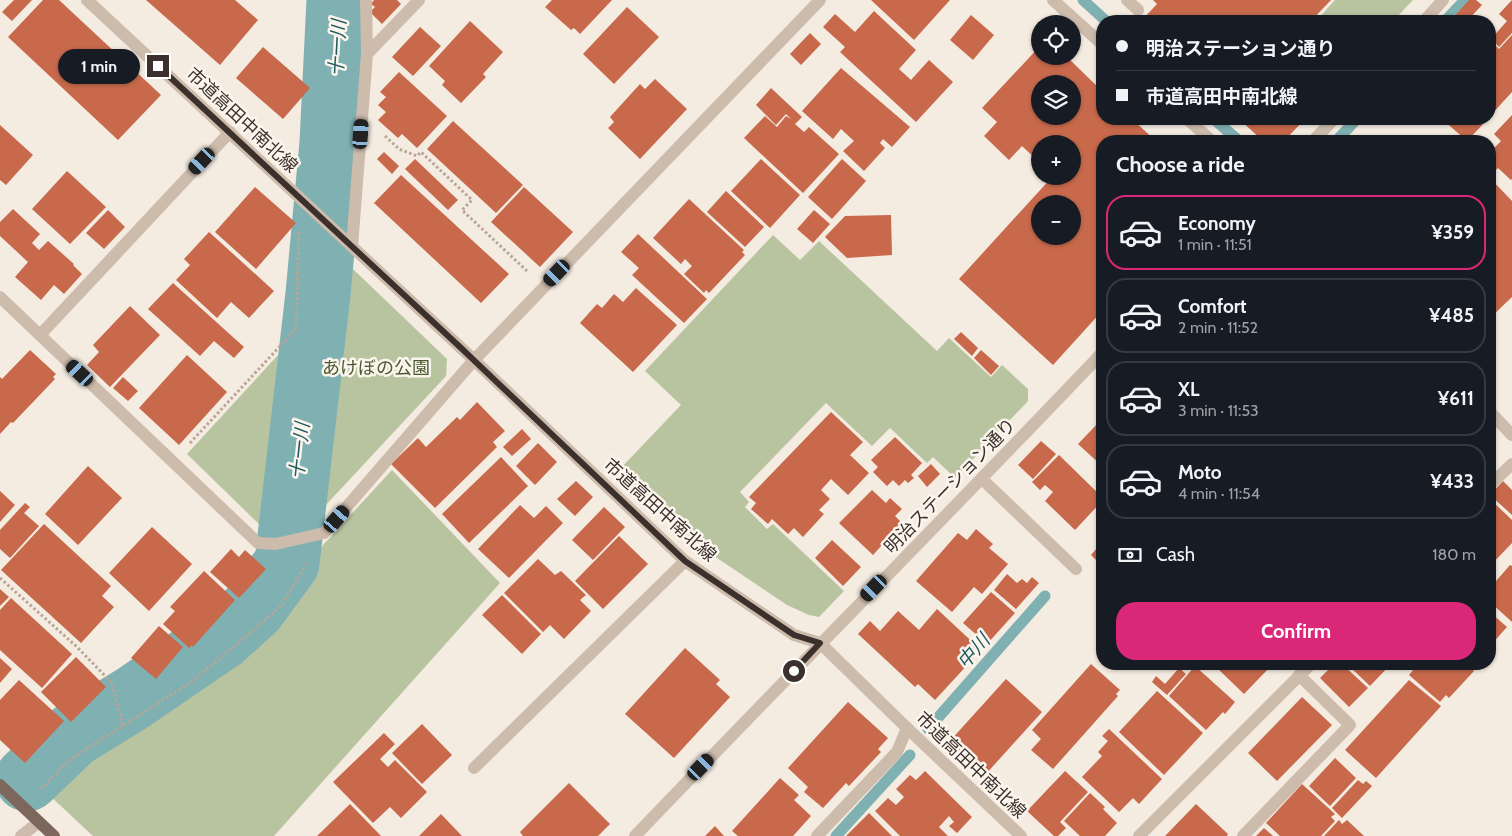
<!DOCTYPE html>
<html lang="en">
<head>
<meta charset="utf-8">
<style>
  :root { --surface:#171b24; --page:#20242c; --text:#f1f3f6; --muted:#9ea1a6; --line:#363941; --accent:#db2777 }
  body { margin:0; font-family:Cabin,"Noto Sans JP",sans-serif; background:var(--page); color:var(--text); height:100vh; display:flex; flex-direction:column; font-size:19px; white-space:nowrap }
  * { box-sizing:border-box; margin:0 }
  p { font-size:16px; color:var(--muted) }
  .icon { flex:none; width:28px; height:28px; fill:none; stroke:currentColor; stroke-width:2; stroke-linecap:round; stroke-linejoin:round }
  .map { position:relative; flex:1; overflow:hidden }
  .sheet { position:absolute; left:1096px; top:135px; width:400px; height:535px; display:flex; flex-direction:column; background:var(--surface); border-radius:20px; box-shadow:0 1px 4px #0004 }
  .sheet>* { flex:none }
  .guide { position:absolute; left:1096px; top:15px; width:400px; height:110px; border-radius:20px; box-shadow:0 1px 4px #0004; display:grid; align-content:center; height:110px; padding:0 20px; background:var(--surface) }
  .controls { position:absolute; left:1031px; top:15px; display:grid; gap:10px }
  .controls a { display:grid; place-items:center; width:50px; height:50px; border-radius:50%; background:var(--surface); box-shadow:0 1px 4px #0004; font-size:25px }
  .end { position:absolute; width:22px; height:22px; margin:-11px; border:6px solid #3b302b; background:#fff; box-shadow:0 0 0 2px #fff }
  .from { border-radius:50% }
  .bubble { position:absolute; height:35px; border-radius:18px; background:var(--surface); box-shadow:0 1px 4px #0004; font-size:16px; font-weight:700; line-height:35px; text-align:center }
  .car { position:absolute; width:15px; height:30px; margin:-15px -8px; border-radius:6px; box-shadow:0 0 4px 1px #0007; background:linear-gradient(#222 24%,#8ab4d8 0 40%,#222 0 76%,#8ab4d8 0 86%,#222 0) }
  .guide b { display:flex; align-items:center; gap:18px; height:48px; font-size:19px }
  .guide b+b { border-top:1px solid var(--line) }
  .guide i { width:12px; height:12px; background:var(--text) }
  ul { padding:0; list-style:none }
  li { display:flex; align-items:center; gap:15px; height:75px; margin:0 10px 8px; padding:0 10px; border:2px solid var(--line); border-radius:20px }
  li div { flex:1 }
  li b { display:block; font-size:19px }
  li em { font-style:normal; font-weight:700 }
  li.active { border-color:var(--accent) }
  li>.icon { width:45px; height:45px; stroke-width:1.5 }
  h2 { padding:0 20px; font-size:22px; line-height:60px }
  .pay { display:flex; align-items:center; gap:12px; height:55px; padding:0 20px; font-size:19px }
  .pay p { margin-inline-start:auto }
  .primary-button { display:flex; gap:10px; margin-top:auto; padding:10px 20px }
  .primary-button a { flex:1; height:58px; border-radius:20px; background:var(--accent); color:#fff; font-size:20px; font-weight:700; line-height:58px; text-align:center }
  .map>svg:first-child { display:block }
</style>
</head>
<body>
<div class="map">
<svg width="1512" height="836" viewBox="0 0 1512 836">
  <rect width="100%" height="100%" fill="#f4ebe1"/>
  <g fill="#b8c4a0">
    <path d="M1335,0H1413L1393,21H1316Z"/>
    <path d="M773,235L800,260L819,241L937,351L949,338L991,377L1002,365L1028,389V401L955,478L933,457L927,463L890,428L872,446L826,403L740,492L749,502L745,507L767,529L773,524L844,591L819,617L809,615L787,605L702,548L619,470L681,405L645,371Z"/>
    <path d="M332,249L447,359L446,376L311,521H304Z"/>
    <path d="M301,330L282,527L263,528L187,454Z"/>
    <path d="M392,470L500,583L274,836H93L48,794L74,764L203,681L252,640L289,606L323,545Z"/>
  </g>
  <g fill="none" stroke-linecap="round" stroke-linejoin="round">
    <g stroke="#7fb0b2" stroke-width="11">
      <path d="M1083,0L1106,21"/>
      <path d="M1445,21L1465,0"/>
      <path d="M1214,119L1239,141"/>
      <path d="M1336,141L1357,119"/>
      <path d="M928,729L1045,596"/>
      <path d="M836,836L910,755"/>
    </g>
    <path stroke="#7fb0b2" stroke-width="65" d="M27,779L73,735L133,698L222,637L253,609L287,563L318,294L332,143L339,0"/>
  </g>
  <g fill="#c8694b" fill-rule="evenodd">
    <path d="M14,0H32L12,21L2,12Z"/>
    <path d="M43,0H59L161,95L118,140L8,37Z"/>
    <path d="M146,0H235L258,20L220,65Z"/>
    <path d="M374,0H397L401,4L382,24L370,12L375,7L371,4Z"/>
    <path d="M552,0H612L580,34L574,28L571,30L545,7Z"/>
    <path d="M871,0H950L914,40Z"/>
    <path d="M1153,0H1331L1311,21H1141L1157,4Z"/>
    <path d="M1469,0H1476L1482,5L1467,21H1453L1451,20Z"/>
    <path d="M1512,0V33L1499,47L1491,39L1507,21L1499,14Z"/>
    <path d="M627,7L659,37L614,84L583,54Z"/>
    <path d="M874,11L916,50L899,69L911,80L929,60L953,82L916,122L840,52L845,47L823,27L835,14L855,32Z"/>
    <path d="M971,15L994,35L973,60L950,40Z"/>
    <path d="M470,21L503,52L483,74L486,77L461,103L442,85L445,81L429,66Z"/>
    <path d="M420,27L441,46L413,76L392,57Z"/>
    <path d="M810,33L821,44L801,65L790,54Z"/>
    <path d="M1512,35V92L1490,116V40L1499,49Z"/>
    <path d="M1040,46V56H1066L1102,91V119H1132L1156,141H1102V311L1053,365L959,279L1053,176H1072V144H1040V163L1022,146L1009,160L984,136L997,122L982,108ZM1040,84H1072V116H1040ZM1040,204H1072V236H1040Z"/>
    <path d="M263,47L310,88L283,119L236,78Z"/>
    <path d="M841,68L910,127L892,147L883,139L880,143L885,148L864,171L843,151L854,141L841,129L833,139L802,111Z"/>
    <path d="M399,72L447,116L417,148L402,134L398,138L378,120L386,112L378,105L386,97L380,92Z"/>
    <path d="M655,79L687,109L640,159L608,128L614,122L610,117L640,84L645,89Z"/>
    <path d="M771,88L802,117L795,124L804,132L809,127L839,154L803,193L744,138L765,116L777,127L786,116L791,119L786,114L776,125L756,105Z"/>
    <path d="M1512,115V179L1511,180L1498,168L1495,171L1490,166V152L1501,141L1494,134Z"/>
    <path d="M1239,119H1305L1284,141H1263Z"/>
    <path d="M1442,119H1488L1467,141Z"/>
    <path d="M453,121L523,185L496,213L427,149Z"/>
    <path d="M0,125L33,155L6,185L0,180Z"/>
    <path d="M384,152L399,166L392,174L377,159Z"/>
    <path d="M415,159L458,200L448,210L405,169Z"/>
    <path d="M761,159L800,195L770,228L731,191Z"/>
    <path d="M842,159L866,181L832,219L808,197Z"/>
    <path d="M67,171L106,207L70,244L32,209Z"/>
    <path d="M401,175L509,274L481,303L374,203Z"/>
    <path d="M1490,178L1512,201V297L1490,318Z"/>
    <path d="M255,187L296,223L256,269L215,232Z"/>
    <path d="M524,187L573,232L540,267L491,222Z"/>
    <path d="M726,191L764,227L745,247L707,212Z"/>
    <path d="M689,199L744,250L742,252L745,255L709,293L706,290L704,293L684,274L692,266L685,259L681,264L653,238Z"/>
    <path d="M13,209L40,234L32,243L39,250L48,241L74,264L73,265L82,274L64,294L54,285L41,300L15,277L28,262L0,236V222Z"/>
    <path d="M108,210L125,227L104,249L86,233Z"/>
    <path d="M814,210L830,224L813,243L797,229Z"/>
    <path d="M891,215L892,255L847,258L825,237L845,216Z"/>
    <path d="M209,232L274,291L249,318L231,302L217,318L176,280L190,265L184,259Z"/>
    <path d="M638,234L707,299L684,323L632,275L639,268L621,252Z"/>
    <path d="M173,283L244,347L234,358L214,341L200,356L148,309Z"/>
    <path d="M636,288L677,325L633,372L580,323L597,304L602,308L614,294L623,302Z"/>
    <path d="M130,306L160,335L110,387L87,365L99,352L93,345Z"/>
    <path d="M961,332L978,348L972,356L954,339Z"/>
    <path d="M30,350L56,374L53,377L55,379L13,423L11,422L0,434V377L2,379Z"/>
    <path d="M981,350L999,366L991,375L974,358Z"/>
    <path d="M187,355L227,392L179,445L139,408Z"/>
    <path d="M123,377L138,391L128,401L113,388Z"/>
    <path d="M477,402L505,431L493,442L497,447L435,508L391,464L418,438L426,447L457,417L460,420Z"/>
    <path d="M831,412L863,442L850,455L869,473L848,495L831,479L821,490L830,499L819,510L824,514L803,537L794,528L788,534L772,519L768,524L751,509L756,503L749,497Z"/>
    <path d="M1102,419V466L1078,444Z"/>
    <path d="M522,429L531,439L512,456L503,447Z"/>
    <path d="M1490,433L1496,439L1490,446Z"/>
    <path d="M895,437L922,463L911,475L914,478L908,483L905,480L899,486L893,480L887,486L873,472L878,467L871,460Z"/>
    <path d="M1041,441L1056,454L1033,479L1018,465Z"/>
    <path d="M538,443L557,462L535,485L516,466Z"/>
    <path d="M1059,455L1102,497V501L1075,530L1045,501L1053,492L1045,485L1040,490L1032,482Z"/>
    <path d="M501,457L528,486L469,543L442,514Z"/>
    <path d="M931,464L940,474L927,487L918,476Z"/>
    <path d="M88,466L122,498L78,545L45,514Z"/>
    <path d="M576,481L593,497L575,516L557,499Z"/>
    <path d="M1503,481L1512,490V515L1490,495Z"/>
    <path d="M872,490L886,503L890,498L902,509L895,516L902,523L873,555L839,523Z"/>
    <path d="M0,491L15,505L0,522Z"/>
    <path d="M1490,499L1512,520V543L1490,566Z"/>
    <path d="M25,503L30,507L24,513L39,526L10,558L0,549V530Z"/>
    <path d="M520,505L534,518L546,506L563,523L509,578L478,549Z"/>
    <path d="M604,507L625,527L593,560L572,540Z"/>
    <path d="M44,524L111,586L102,596L114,607L81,643L1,570Z"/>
    <path d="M152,527L192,564L149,611L109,573Z"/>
    <path d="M976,529L993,544L989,548L1008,564L982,594L974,587L952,612L916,581L958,533L967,540Z"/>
    <path d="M619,536L648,564L603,609L575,581Z"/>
    <path d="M832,540L861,567L843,586L815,558Z"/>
    <path d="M1102,542V566L1091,555Z"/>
    <path d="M231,549L239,557L245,550L266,569L239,598L210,572Z"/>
    <path d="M538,559L555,575L561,571L586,595L580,600L591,611L564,639L550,625L543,632L504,593Z"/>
    <path d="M1510,565L1512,566V622L1490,602V588Z"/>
    <path d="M204,571L235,600L193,647L192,645L189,648L163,624L175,611L170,607Z"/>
    <path d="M1007,574L1017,583L1022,579L1027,583L1032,577L1039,583L1016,609L994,590Z"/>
    <path d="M0,589L9,597L0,606Z"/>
    <path d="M991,592L1015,613L987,644L963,623Z"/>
    <path d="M502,595L541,634L522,654L482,615Z"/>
    <path d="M11,598L72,654L42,688L0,650V610Z"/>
    <path d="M937,609L981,650L935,700L918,684L915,687L858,634L870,621L880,631L898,611L919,630Z"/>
    <path d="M1490,612L1507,627L1490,646Z"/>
    <path d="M159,626L183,647L156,679L131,658Z"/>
    <path d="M685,648L720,680L716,684L730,697L674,758L625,714Z"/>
    <path d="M76,657L106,687L71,722L41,692Z"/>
    <path d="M0,658L12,669L0,683Z"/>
    <path d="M1091,664L1120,690L1116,694L1118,696L1053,769L1031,750L1041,739L1032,730Z"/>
    <path d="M1207,664H1267L1270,667L1244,694L1215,666L1213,669Z"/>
    <path d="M1334,664H1342L1368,688L1349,707L1320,678Z"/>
    <path d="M1347,664H1391L1370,686Z"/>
    <path d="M1418,664H1471L1473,666L1471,668L1474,671L1449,698L1446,695L1440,702L1409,675Z"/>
    <path d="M1195,666L1235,702L1225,714L1223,712L1206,730L1169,696Z"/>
    <path d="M1179,668L1186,674L1167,695L1152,682L1156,676L1165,684Z"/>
    <path d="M1006,679L1042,712L985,775L949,742Z"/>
    <path d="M19,680L64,721L25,763L0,740V700Z"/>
    <path d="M1409,680L1441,706L1376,778L1345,750Z"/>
    <path d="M1157,691L1203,733L1164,775L1119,732Z"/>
    <path d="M1302,697L1332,725L1277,781L1248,753Z"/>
    <path d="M848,702L888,738L878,749L881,752L849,786L846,783L823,808L804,792L808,787L788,768Z"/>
    <path d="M422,724L452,755L422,784L392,753Z"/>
    <path d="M1109,729L1162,779L1139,804L1133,798L1119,812L1082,777L1102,756L1098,752L1108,741L1102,736Z"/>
    <path d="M384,733L395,744L380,759L388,767L395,760L427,792L401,818L390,807L373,823L333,782Z"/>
    <path d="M1335,758L1356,778L1330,806L1309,786Z"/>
    <path d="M925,771L972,817L957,833L949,826L954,822L949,816L939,827L948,836H900L875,811L888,798L896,805L904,797L896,789L910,775L916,780Z"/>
    <path d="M1065,771L1088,792L1060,822L1066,828L1058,836H1054L1027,811Z"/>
    <path d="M780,778L799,795L794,800L811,816L793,836H738L732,831Z"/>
    <path d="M1358,780L1363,784L1366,781L1372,786L1342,818L1332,808Z"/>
    <path d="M569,783L610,824L598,836H523L520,832Z"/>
    <path d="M1302,784L1335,814L1331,817L1335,821L1321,836H1280L1266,823Z"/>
    <path d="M1090,793L1105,807L1103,809L1117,823L1105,836H1080L1064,821Z"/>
    <path d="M350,804L381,836H317Z"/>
    <path d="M1196,804L1228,834L1227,836H1165Z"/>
    <path d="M869,813L892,836H846Z"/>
    <path d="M441,814L462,836H419Z"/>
    <path d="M1339,820L1342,824L1347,820L1364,836H1324Z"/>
    <path d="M715,826L724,836H705Z"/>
    <path d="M1264,828L1273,836H1256Z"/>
  </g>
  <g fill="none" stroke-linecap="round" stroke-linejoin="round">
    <g stroke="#b9a596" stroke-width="3" stroke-dasharray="2.5 2.5" stroke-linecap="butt">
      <path d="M385,136L399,149L417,156L421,152L472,200L462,210L527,271"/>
      <path d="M190,443L296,329L299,231"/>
      <path d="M0,578L76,646L112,683L123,725"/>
      <path d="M41,789L70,760L191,682L235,646L282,605L306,564"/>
    </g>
    <g stroke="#cdbbac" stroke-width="12">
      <path d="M87,0L474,360L685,561L794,635L820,643L907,728L1021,836"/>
      <path d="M1053,0L1102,44"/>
      <path d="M1127,0L1138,10"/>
      <path d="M1424,21L1443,0"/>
      <path d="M367,54L419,0"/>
      <path d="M1187,119L1212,141"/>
      <path d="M1313,141L1334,119"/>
      <path d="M352,246L367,54L366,0"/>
      <path d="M0,297L258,543L276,544L324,533L474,360L820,0"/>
      <path d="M40,335L230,132"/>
      <path d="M1490,412L1512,435"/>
      <path d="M982,479L1076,569"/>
      <path d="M1490,485L1512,464"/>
      <path d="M474,768L685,561"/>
      <path d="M21,836L39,822"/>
      <path d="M635,836C790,674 948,515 1102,353"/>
      <path d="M817,836L897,752L907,728"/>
      <path d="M1139,836L1311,664"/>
      <path d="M1243,836L1350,725L1299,675"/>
    </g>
    <path stroke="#7d675c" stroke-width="12" d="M0,785L54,836"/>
  </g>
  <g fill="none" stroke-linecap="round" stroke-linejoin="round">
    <path stroke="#3b302b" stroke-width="6" d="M158,66L460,347L685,561L794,635L820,643L794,671"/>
  </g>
  <g text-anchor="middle" stroke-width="5" stroke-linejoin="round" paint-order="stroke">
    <g font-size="18" fill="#3b302b" stroke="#fbf5ee">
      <text transform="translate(242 120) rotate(43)" y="6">市道高田中南北線</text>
      <text transform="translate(950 486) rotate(-46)" y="6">明治ステーション通り</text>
      <text transform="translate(660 510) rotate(42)" y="6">市道高田中南北線</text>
      <text transform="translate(971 765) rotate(44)" y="6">市道高田中南北線</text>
    </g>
    <g font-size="18" fill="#4a5a2e" stroke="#fbf5ee">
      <text x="376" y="374">あけぼの公園</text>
    </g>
    <g font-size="19" font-style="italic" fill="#1f5a5e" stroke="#fbf5ee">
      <text transform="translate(337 48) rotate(-87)" y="7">十一川</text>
      <text transform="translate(299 451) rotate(-84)" y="7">十一川</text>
      <text transform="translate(973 651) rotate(-49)" y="7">中川</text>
    </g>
  </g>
</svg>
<div class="controls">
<a><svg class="icon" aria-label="locate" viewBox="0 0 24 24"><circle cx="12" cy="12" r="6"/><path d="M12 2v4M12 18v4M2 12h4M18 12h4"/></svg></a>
<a><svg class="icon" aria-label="layers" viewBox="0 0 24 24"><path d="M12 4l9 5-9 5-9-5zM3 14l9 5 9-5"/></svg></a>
<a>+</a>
<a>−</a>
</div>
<i class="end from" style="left:794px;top:671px"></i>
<i class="end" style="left:158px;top:66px"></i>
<div class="bubble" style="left:58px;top:49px;width:82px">1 min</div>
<i class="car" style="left:361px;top:134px;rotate:4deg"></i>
<i class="car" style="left:202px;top:161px;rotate:223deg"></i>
<i class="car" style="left:557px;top:273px;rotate:224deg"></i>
<i class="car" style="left:80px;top:373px;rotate:313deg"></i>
<i class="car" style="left:337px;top:519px;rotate:41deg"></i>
<i class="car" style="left:874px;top:588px;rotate:224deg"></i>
<i class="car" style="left:701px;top:767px;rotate:44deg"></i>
<div class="guide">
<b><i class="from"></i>明治ステーション通り</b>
<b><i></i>市道高田中南北線</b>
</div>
<section class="sheet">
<h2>Choose a ride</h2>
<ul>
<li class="active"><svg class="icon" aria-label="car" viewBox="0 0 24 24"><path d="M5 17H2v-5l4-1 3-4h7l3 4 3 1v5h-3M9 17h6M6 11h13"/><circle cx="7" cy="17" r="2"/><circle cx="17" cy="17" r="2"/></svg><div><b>Economy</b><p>1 min · 11:51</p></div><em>¥359</em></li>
<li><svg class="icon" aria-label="car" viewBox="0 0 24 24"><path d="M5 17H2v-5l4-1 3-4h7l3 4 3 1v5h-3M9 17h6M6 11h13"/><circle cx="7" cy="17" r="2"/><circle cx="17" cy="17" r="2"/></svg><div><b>Comfort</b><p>2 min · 11:52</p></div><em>¥485</em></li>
<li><svg class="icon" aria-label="car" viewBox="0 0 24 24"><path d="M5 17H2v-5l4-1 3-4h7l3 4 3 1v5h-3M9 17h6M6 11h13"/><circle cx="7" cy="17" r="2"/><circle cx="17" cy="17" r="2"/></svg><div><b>XL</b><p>3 min · 11:53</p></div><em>¥611</em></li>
<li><svg class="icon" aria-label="car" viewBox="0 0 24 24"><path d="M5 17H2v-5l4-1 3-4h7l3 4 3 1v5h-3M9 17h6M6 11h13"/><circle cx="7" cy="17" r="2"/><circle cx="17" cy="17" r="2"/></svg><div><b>Moto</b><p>4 min · 11:54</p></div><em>¥433</em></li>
</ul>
<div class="pay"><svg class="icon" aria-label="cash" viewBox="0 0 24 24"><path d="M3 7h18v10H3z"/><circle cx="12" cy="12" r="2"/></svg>Cash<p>180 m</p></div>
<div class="primary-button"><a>Confirm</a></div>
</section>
</div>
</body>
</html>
